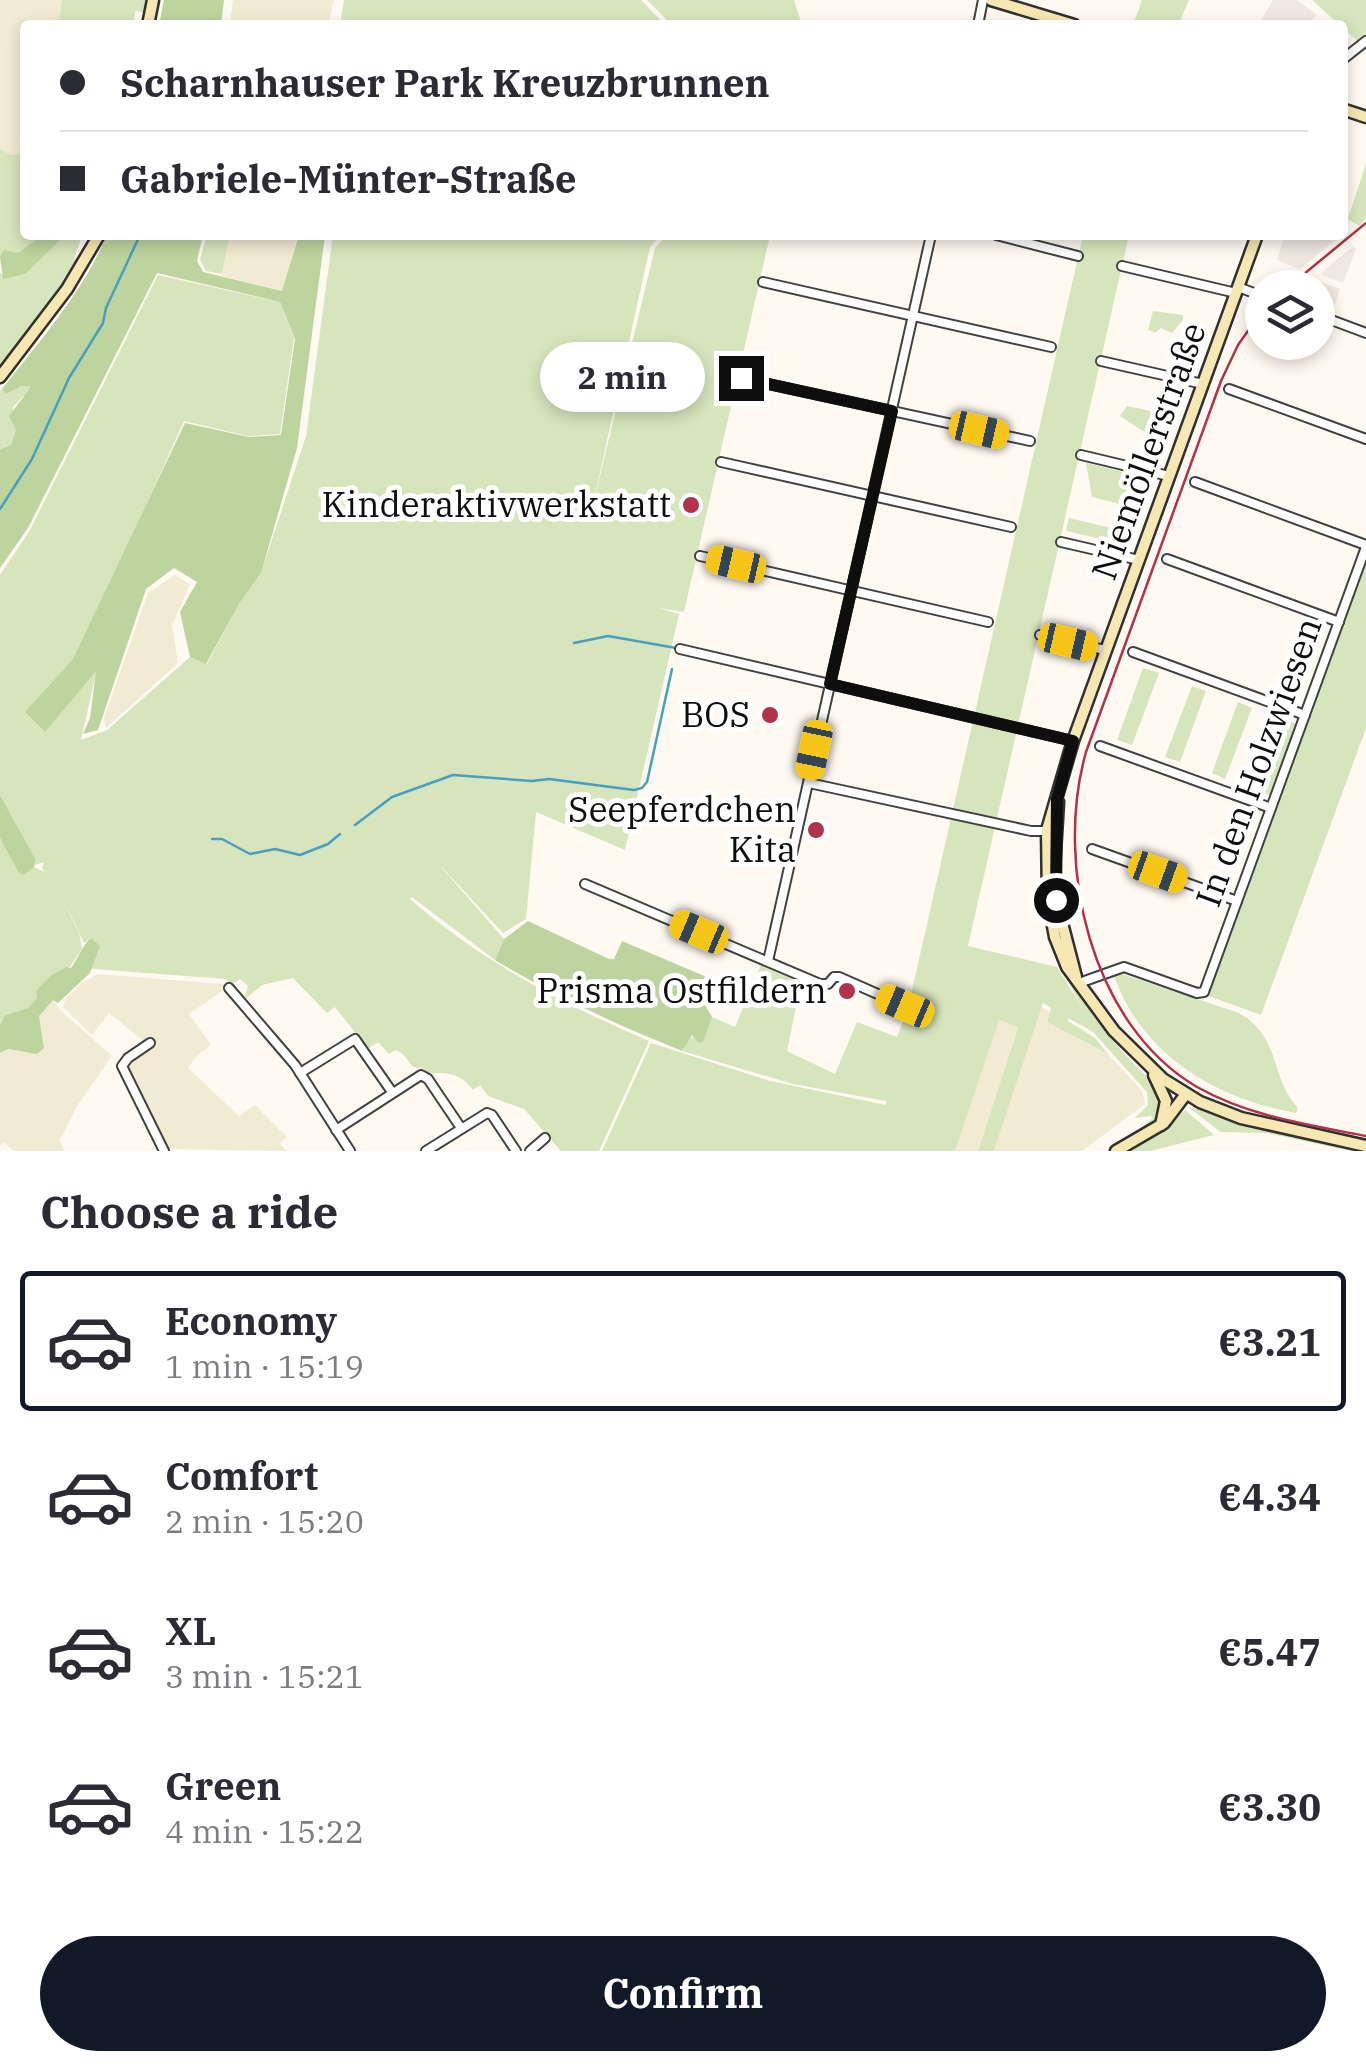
<!DOCTYPE html>
<html lang="en">
<head>
<meta charset="utf-8">
<style>
  :root { --surface:#fff; --page:#f7f7f7; --text:#2b2b33; --muted:#7c7c81; --line:#e1e1e2; --accent:#111827 }
  body { margin:0; font-family:"IBM Plex Serif",serif; background:var(--page); color:var(--text); height:100vh; display:flex; flex-direction:column; font-size:38px; white-space:nowrap }
  * { box-sizing:border-box; margin:0 }
  p { font-size:32px; color:var(--muted) }
  .icon { flex:none; width:55px; height:55px; fill:none; stroke:currentColor; stroke-width:2; stroke-linecap:round; stroke-linejoin:round }
  .map { position:relative; height:1151px; overflow:hidden }
  .details { display:flex; flex-direction:column; background:var(--surface); flex:1 }
  .details>* { flex:none }
  .top-card { position:absolute; left:20px; top:20px; width:1328px; height:220px; border-radius:10px; box-shadow:0 5px 15px #0003; display:grid; align-content:center; height:220px; padding:0 40px; background:var(--surface) }
  .fabs { position:absolute; left:1245px; top:270px; display:grid; gap:20px }
  .fabs a { display:grid; place-items:center; width:90px; height:90px; border-radius:50%; background:var(--surface); box-shadow:0 5px 15px #0003; font-size:50px }
  .end { position:absolute; width:45px; height:45px; margin:-22px; border:12px solid #0e0e0e; background:#fff; box-shadow:0 0 0 5px #fff }
  .from { border-radius:50% }
  .bubble { position:absolute; height:70px; border-radius:35px; background:var(--surface); box-shadow:0 5px 15px #0003; font-size:32px; font-weight:800; line-height:70px; text-align:center }
  .car { position:absolute; width:30px; height:60px; margin:-30px -15px; border-radius:12px; box-shadow:0 0 8px 2px #0007; background:linear-gradient(#f5c518 24%,#345 0 40%,#f5c518 0 76%,#345 0 86%,#f5c518 0) }
  .top-card b { display:flex; align-items:center; gap:35px; height:95px; font-size:38px }
  .top-card b+b { border-top:2px solid var(--line) }
  .top-card i { width:25px; height:25px; background:var(--text) }
  ul { padding:0; list-style:none }
  li { display:flex; align-items:center; gap:30px; height:140px; margin:0 20px 15px; padding:0 20px; border:5px solid transparent; border-radius:10px }
  li div { flex:1 }
  li b { display:block; font-size:38px }
  li em { font-style:normal; font-weight:800 }
  li.active { border-color:var(--accent) }
  li>.icon { width:90px; height:90px; stroke-width:1.5 }
  h2 { padding:0 40px; font-size:45px; line-height:120px }
  .button { display:flex; gap:20px; margin-top:auto; padding:20px 40px }
  .button a { flex:1; height:115px; border-radius:60px; background:var(--accent); color:#fff; font-size:40px; font-weight:800; line-height:115px; text-align:center }
  .map>svg:first-child { display:block }
</style>
</head>
<body>
<div class="map">
<svg width="1366" height="1151" viewBox="0 0 1366 1151">
  <rect width="100%" height="100%" fill="#fef9f1"/>
  <g fill="#f2ebd3">
    <path d="M0,0H62L58,25H25V154L11,155L0,149Z"/>
    <path d="M233,0H334L328,25H230Z"/>
    <path d="M230,235H298L283,291L222,276Z"/>
    <path d="M175,575L190,584L172,625L178,663L106,728L104,718L148,593Z"/>
    <path d="M98,974L223,984L225,989L189,1014L211,1045L195,1058L188,1068L239,1116L255,1105L287,1137L280,1143L286,1151L166,1149L127,1074L132,1058L146,1043L109,1013L92,1035L63,1007L66,998L82,983Z"/>
    <path d="M53,1000L63,1013L112,1056L77,1106L60,1140L64,1151H14L4,1142L0,1146V1053L7,1049L36,1053L44,1045L39,1016Z"/>
    <path d="M1041,1007L1050,1012L1047,1022L1108,1054L1142,1091L1145,1104L1082,1151H994Z"/>
    <path d="M998,1019L1018,1026L978,1151H955Z"/>
  </g>
  <g fill="#d7e5bd">
    <path d="M62,0H147L145,13L135,11L134,25H58Z"/>
    <path d="M344,0H641L665,25H340Z"/>
    <path d="M647,0H794L802,25H672Z"/>
    <path d="M1142,0H1189L1178,25H1133Z"/>
    <path d="M1312,0H1366V49Z"/>
    <path d="M0,149L11,155L25,154V235H42L18,253L4,251L0,257Z"/>
    <path d="M1366,164V218L1359,226L1348,219Z"/>
    <path d="M65,235H82L74,259L87,252L0,367V272L4,278L24,274Z"/>
    <path d="M207,235H230L222,274L206,271L200,259Z"/>
    <path d="M333,235H661L650,247L591,513L655,248L667,235H749L769,240L684,612L658,608L679,614L625,850L536,812L526,919L503,933L436,861L504,939L495,960L412,897L410,899C481,961 562,1004 649,1041L599,1151H561L524,1109L488,1096L480,1085L473,1090C461,1074 447,1071 428,1074L425,1069L413,1067L402,1053L395,1050L389,1054L378,1042L368,1049L335,1007L327,1013L293,978L262,985L244,1000L248,986L240,979L232,985L226,979L94,969L91,968L99,946L91,938L84,943L56,884L80,936L82,949L69,968L66,967L28,1008L5,1015L0,1025V838L24,875L34,867L45,872L42,868L44,862L35,865L36,860L0,795V575L30,530L158,275L280,302L294,338L280,434L248,436L184,421L100,608L73,659L26,712L97,669L81,740L107,730L190,657L207,664L239,604L261,573L306,436Z"/>
    <path d="M1083,235H1129L968,946L1057,967L1083,1009L1064,974L1063,966C1082,1003 1109,1039 1139,1069C1147,1077 1161,1088 1162,1100C1163,1120 1150,1128 1134,1134L1153,1118L1150,1116L1135,1118L1148,1105L1147,1092L1093,1032L1068,1018V1021L1095,1038L1108,1054L1047,1022L1051,1008L1043,1003L994,1151H978L1018,1027L999,1020L955,1151H602L651,1043L770,1081L886,1105V1101L793,1084L682,1051L686,1040L705,1032L712,1017L735,1027L761,965L801,983L787,1051L835,1074L857,1022L897,1037L908,1008Z"/>
    <path d="M1153,311L1183,315V320L1172,333L1161,328L1155,333L1148,330Z"/>
    <path d="M21,386L32,387L13,407L16,430L11,445L0,449V391L2,389L6,393Z"/>
    <path d="M1127,406L1151,411L1146,433L1120,416Z"/>
    <path d="M1086,463L1155,479L1144,510L1092,497Z"/>
    <path d="M1069,518L1136,534L1132,546L1066,531Z"/>
    <path d="M1366,555V728L1261,1015L1206,995Z"/>
    <path d="M1143,668L1159,673L1132,745L1117,740Z"/>
    <path d="M1192,686L1206,691L1180,762L1165,757Z"/>
    <path d="M1238,702L1252,708L1225,779L1212,773Z"/>
    <path d="M1284,719L1296,724L1271,796L1258,791Z"/>
    <path d="M1122,974L1239,1013C1282,1038 1269,1076 1298,1108L1296,1113C1216,1099 1142,1055 1114,976Z"/>
    <path d="M1189,1108L1202,1109L1254,1127L1366,1151H1351L1266,1133L1221,1132Z"/>
    <path d="M1185,1110L1214,1135L1150,1151H1123L1165,1128Z"/>
  </g>
  <g fill="#bdd49e">
    <path d="M164,0H224L221,25H159Z"/>
    <path d="M42,235H65L25,274L3,279L0,257L4,250L18,253Z"/>
    <path d="M107,235H203L197,261L203,272L282,291L299,235H325L297,448L261,573L239,604L206,664L190,657L180,612L197,582L174,568L146,589L98,730L83,734L90,718L96,671L45,732L25,712L73,659L185,423L249,437L281,435L295,339L280,302L157,273L28,528L0,568V449L11,445L16,430L9,416L31,387L21,386L6,394L2,389C40,341 83,292 107,235Z"/>
    <path d="M0,795L36,860L34,867L24,875L19,873L0,838Z"/>
    <path d="M528,921L609,959H614L622,941L716,981L706,1007L712,1017L703,1042L699,1043L692,1035L682,1051C617,1025 555,996 495,960L504,939Z"/>
    <path d="M91,938L100,946L90,973L58,1003L53,1000L39,1016L44,1048L37,1054L8,1049L0,1053V1025L5,1015L28,1008L37,998L36,991L50,976L66,967L71,968C78,959 83,944 91,938Z"/>
  </g>
  <g fill="#eee8e0">
    <path d="M1273,0H1296L1317,15L1308,25H1258Z"/>
    <path d="M1285,235H1342L1300,269L1277,260Z"/>
    <path d="M1353,246L1356,249L1343,283L1324,276L1321,273Z"/>
    <path d="M1317,281L1340,289L1331,316L1318,312V288H1310Z"/>
  </g>
  <g fill="none" stroke-linecap="round" stroke-linejoin="round">
    <g stroke="#489fc1" stroke-width="2.5">
      <path d="M0,509L32,459L69,378L103,323L106,308L140,235"/>
      <path d="M574,643L608,636L676,648"/>
      <path d="M355,825L392,797L453,775L532,781L549,779L634,790L642,788L647,782L672,669"/>
      <path d="M212,839H222L250,854L275,849L300,855L328,844L340,834"/>
    </g>
    <g stroke="#414141" stroke-width="12">
      <g id="street">
        <path d="M978,25L983,0"/>
        <path d="M1342,60L1366,41"/>
        <path d="M996,235L1078,256"/>
        <path d="M1122,266L1236,293"/>
        <path d="M763,282L1051,347"/>
        <path d="M1238,287L1262,296"/>
        <path d="M1318,315L1366,333"/>
        <path d="M1101,361L1203,384"/>
        <path d="M741,378L1030,441"/>
        <path d="M1229,389L1366,439"/>
        <path d="M1081,455L1169,476"/>
        <path d="M721,462L1011,527"/>
        <path d="M1195,482L1366,545"/>
        <path d="M1061,542L1139,560"/>
        <path d="M700,556L988,622"/>
        <path d="M1167,559L1339,622"/>
        <path d="M1040,635L1105,650"/>
        <path d="M680,649L1073,741"/>
        <path d="M1133,652L1305,715"/>
        <path d="M1100,746L1271,808"/>
        <path d="M809,783L1031,831H1049"/>
        <path d="M1092,849L1237,901"/>
        <path d="M585,884L820,984H828L834,977H839L905,1006"/>
        <path d="M768,961L931,235"/>
        <path d="M1079,983L1124,967L1197,993L1204,992L1366,547"/>
        <path d="M229,988L295,1065L350,1151"/>
        <path d="M150,1043L128,1058L122,1066L164,1151"/>
        <path d="M300,1073L355,1039L392,1092"/>
        <path d="M336,1130L421,1075L428,1079L461,1128"/>
        <path d="M426,1151L487,1113L492,1115L516,1151"/>
        <path d="M530,1151L545,1138"/>
      </g>
    </g>
    <g stroke="#303030" stroke-width="15">
      <g id="secondary">
        <path d="M991,0L1074,25"/>
        <path d="M148,25L153,0"/>
        <path d="M1342,109L1366,117"/>
        <path d="M1257,235L1073,741L1047,830L1048,899L1055,937L1067,967L1114,1031L1163,1079L1200,1102L1241,1118L1366,1146"/>
        <path d="M0,377L67,289L99,235"/>
        <path d="M1058,802L1054,869L1056,900L1076,977"/>
        <path d="M1154,1075L1166,1101L1161,1125"/>
        <path d="M1116,1151L1164,1123L1186,1094"/>
      </g>
    </g>
    <use href="#street" stroke="#fff" stroke-width="8"/>
    <use href="#secondary" stroke="#f7e7b2" stroke-width="10"/>
    <g stroke="#b13349" stroke-width="2.5">
      <path d="M1287,288L1366,223"/>
      <path d="M1262,311L1238,345L1221,381L1086,752C1054,865 1091,1025 1197,1087C1248,1116 1309,1125 1366,1136"/>
    </g>
  </g>
  <g fill="none" stroke-linecap="round" stroke-linejoin="round">
    <path stroke="#0e0e0e" stroke-width="12" d="M741,378L892,411L830,684L1073,741L1057,799L1056,900"/>
  </g>
  <g fill="#b13349" stroke="#fff" stroke-width="4">
    <circle cx="691" cy="505" r="10"/>
    <circle cx="770" cy="715" r="10"/>
    <circle cx="816" cy="830" r="10"/>
    <circle cx="847" cy="991" r="10"/>
  </g>
  <g text-anchor="middle" stroke-width="10" stroke-linejoin="round" paint-order="stroke">
    <g font-size="35" fill="#0e0e0e" stroke="#fff">
      <text transform="translate(1149 451) rotate(-70)" y="12">Niemöllerstraße</text>
      <text transform="translate(1259 762) rotate(-70)" y="12">In den Holzwiesen</text>
    </g>
    <g font-size="35" fill="#0e0e0e" stroke="#fff" text-anchor="end">
      <text x="671" y="517">Kinderaktivwerkstatt</text>
      <text x="750" y="727">BOS</text>
      <text x="796" y="822">Seepferdchen<tspan x="796" dy="40">Kita</tspan></text>
      <text x="827" y="1003">Prisma Ostfildern</text>
    </g>
  </g>
</svg>
<div class="fabs">
<a><svg class="icon" aria-label="layers" viewBox="0 0 24 24"><path d="M12 4l9 5-9 5-9-5zM3 14l9 5 9-5"/></svg></a>
</div>
<i class="end from" style="left:1056px;top:900px"></i>
<i class="end" style="left:741px;top:378px"></i>
<div class="bubble" style="left:540px;top:342px;width:165px">2 min</div>
<i class="car" style="left:979px;top:430px;rotate:103deg"></i>
<i class="car" style="left:736px;top:564px;rotate:283deg"></i>
<i class="car" style="left:1068px;top:642px;rotate:103deg"></i>
<i class="car" style="left:814px;top:750px;rotate:192deg"></i>
<i class="car" style="left:1158px;top:872px;rotate:110deg"></i>
<i class="car" style="left:699px;top:932px;rotate:293deg"></i>
<i class="car" style="left:905px;top:1006px;rotate:293deg"></i>
<div class="top-card">
<b><i class="from"></i>Scharnhauser Park Kreuzbrunnen</b>
<b><i></i>Gabriele-Münter-Straße</b>
</div>
</div>
<section class="details">
<h2>Choose a ride</h2>
<ul>
<li class="active"><svg class="icon" aria-label="car" viewBox="0 0 24 24"><path d="M5 17H2v-5l4-1 3-4h7l3 4 3 1v5h-3M9 17h6M6 11h13"/><circle cx="7" cy="17" r="2"/><circle cx="17" cy="17" r="2"/></svg><div><b>Economy</b><p>1 min · 15:19</p></div><em>€3.21</em></li>
<li><svg class="icon" aria-label="car" viewBox="0 0 24 24"><path d="M5 17H2v-5l4-1 3-4h7l3 4 3 1v5h-3M9 17h6M6 11h13"/><circle cx="7" cy="17" r="2"/><circle cx="17" cy="17" r="2"/></svg><div><b>Comfort</b><p>2 min · 15:20</p></div><em>€4.34</em></li>
<li><svg class="icon" aria-label="car" viewBox="0 0 24 24"><path d="M5 17H2v-5l4-1 3-4h7l3 4 3 1v5h-3M9 17h6M6 11h13"/><circle cx="7" cy="17" r="2"/><circle cx="17" cy="17" r="2"/></svg><div><b>XL</b><p>3 min · 15:21</p></div><em>€5.47</em></li>
<li><svg class="icon" aria-label="car" viewBox="0 0 24 24"><path d="M5 17H2v-5l4-1 3-4h7l3 4 3 1v5h-3M9 17h6M6 11h13"/><circle cx="7" cy="17" r="2"/><circle cx="17" cy="17" r="2"/></svg><div><b>Green</b><p>4 min · 15:22</p></div><em>€3.30</em></li>
</ul>
<div class="button"><a>Confirm</a></div>
</section>
</body>
</html>
